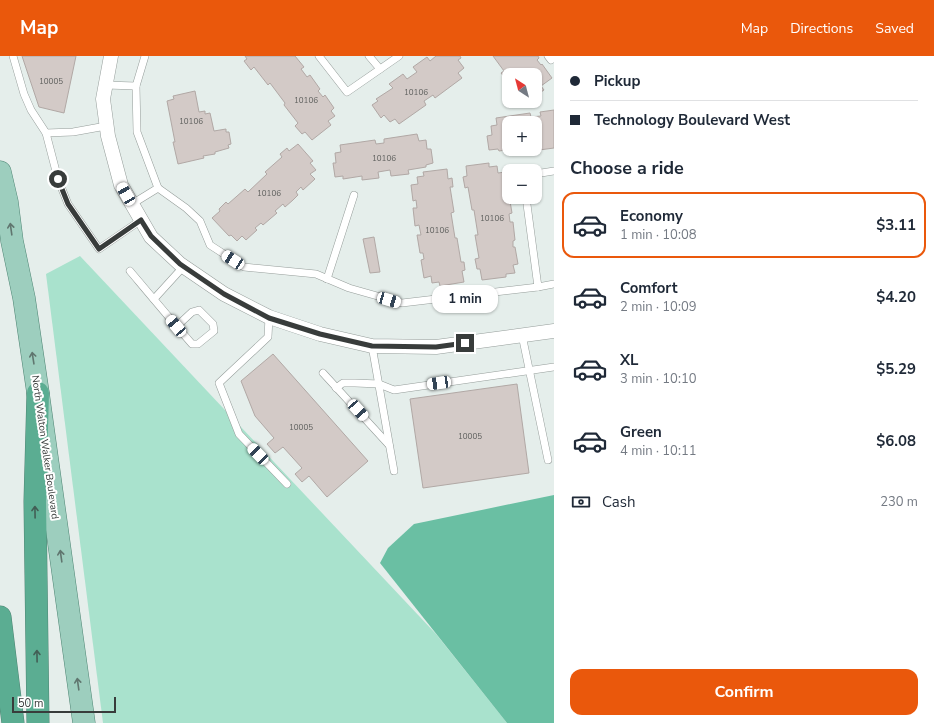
<!DOCTYPE html>
<html lang="en">
<head>
<meta charset="utf-8">
<style>
  :root { --surface:#fff; --page:#f2f2f3; --text:#1f2937; --muted:#747a83; --line:#e0e1e3; --accent:#ea580c }
  body { margin:0; font-family:"Nunito Sans",sans-serif; background:var(--page); color:var(--text); height:100vh; display:flex; flex-direction:column; font-size:15px; white-space:nowrap }
  * { box-sizing:border-box; margin:0 }
  p { font-size:13px; color:var(--muted) }
  .icon { flex:none; width:22px; height:22px; fill:none; stroke:currentColor; stroke-width:2; stroke-linecap:round; stroke-linejoin:round }
  .map { position:relative; flex:1; overflow:hidden }
  .panel { display:flex; flex-direction:column; background:var(--surface); width:380px }
  .panel>* { flex:none }
  .hud { display:grid; align-content:center; height:88px; padding:0 16px; background:var(--surface) }
  .needle { width:26px; rotate:324deg }
  .fabs { position:absolute; left:502px; top:12px; display:grid; gap:8px }
  .fabs a { display:grid; place-items:center; width:40px; height:40px; border-radius:8px; background:var(--surface); box-shadow:0 1px 3px #0004; font-size:20px }
  .scale { position:absolute; left:12px; bottom:10px; width:104px; box-sizing:border-box; padding-left:4px; border:2px solid #383c3b; border-top:0; font-size:11px; line-height:14px; white-space:nowrap; color:#383c3b; -webkit-text-stroke:3px #fff; paint-order:stroke }
  .end { position:absolute; width:18px; height:18px; margin:-9px; border:5px solid #383c3b; background:#fff; box-shadow:0 0 0 2px #fff }
  .from { border-radius:50% }
  .bubble { position:absolute; height:28px; border-radius:12px; background:var(--surface); box-shadow:0 1px 3px #0004; font-size:13px; font-weight:700; line-height:28px; text-align:center }
  .car { position:absolute; width:12px; height:24px; margin:-12px -6px; border-radius:5px; box-shadow:0 0 3px 1px #0007; background:linear-gradient(#fff 24%,#345 0 40%,#fff 0 76%,#345 0 86%,#fff 0) }
  .hud b { display:flex; align-items:center; gap:14px; height:38px; font-size:15px }
  .hud b+b { border-top:1px solid var(--line) }
  .hud i { width:10px; height:10px; background:var(--text) }
  ul { padding:0; list-style:none }
  li { display:flex; align-items:center; gap:12px; height:66px; margin:0 8px 6px; padding:0 8px; border:2px solid transparent; border-radius:12px }
  li div { flex:1 }
  li b { display:block; font-size:15px }
  li em { font-style:normal; font-weight:700 }
  li.current { border-color:var(--accent) }
  li>.icon { width:36px; height:36px; stroke-width:1.5 }
  h2 { padding:0 16px; font-size:18px; line-height:48px }
  .pay { display:flex; align-items:center; gap:10px; height:44px; padding:0 16px; font-size:15px }
  .pay p { margin-inline-start:auto }
  .primary-button { display:flex; gap:8px; margin-top:auto; padding:8px 16px }
  .primary-button a { flex:1; height:46px; border-radius:12px; background:var(--accent); color:#fff; font-size:16px; font-weight:700; line-height:46px; text-align:center }
  header { display:flex; align-items:center; gap:24px; box-sizing:border-box; height:56px; padding:0 20px; background:var(--accent); color:#fff }
  header strong { font-size:19px }
  nav { display:flex; gap:22px; margin-inline-start:auto; font-size:14px }
  main { display:flex; flex:1; min-height:0 }
  .map>svg:first-child { display:block }
</style>
</head>
<body>
<header>
<strong>Map</strong>
<nav><a>Map</a><a>Directions</a><a>Saved</a></nav>
</header>
<main>
<div class="map">
<svg width="554" height="667" viewBox="0 0 554 667">
  <rect width="100%" height="100%" fill="#e5eeeb"/>
  <path fill="#a9e2cd" d="M80,200L436,578L507,667H103L46,218Z"/>
  <path fill="#6abfa3" d="M554,439V667H507L380,507L388,492L414,468Z"/>
  <g fill="#d3cac7" stroke="#b1a8a5">
    <path d="M22,0H76L64,57L39,51Z"/>
    <path d="M245,0H295L304,11L301,13L307,21L310,19L320,33L318,35L323,41L325,39L334,52L331,55L335,60L328,65L331,69L312,84L305,76L302,78L295,70L298,67L284,49L285,47L270,27L268,29L254,11L251,14L244,5L247,3Z"/>
    <path d="M436,0H460L461,2L458,4L464,12L458,17L462,22L435,42L433,39L424,45L426,49L399,68L395,63L390,66L384,59L381,62L372,49L378,45L376,43L393,32L389,28L403,18L407,23L417,16L413,11L427,1L430,5Z"/>
    <path d="M493,0H538L539,2L537,4L541,9L542,8L552,22L541,30L544,34L535,40V19H509V27L501,17L504,15Z"/>
    <path d="M195,35L199,56L205,55V58L210,57L214,75L226,73V76H229L231,88L228,89L229,92L215,96V98L203,100L204,102L178,108L173,86H175L167,45L174,43L173,40Z"/>
    <path d="M554,54V92L517,97V93H535V67H509V93H513L499,95L498,93L489,94L487,80L492,79L491,70L497,69L496,62L530,57L531,61L541,60L540,56Z"/>
    <path d="M417,78L419,85L426,84L427,93H431L433,107L426,109V111L408,114L409,118L391,120L390,114L378,116L379,122L362,124V120L343,123V120L335,121L333,107H336L335,97L341,96L340,89L375,84L376,88L384,87V83Z"/>
    <path d="M298,88L313,105L310,107L316,114L310,118L315,123L303,134L301,131L296,136L298,139L293,144L285,151L283,148L275,155L277,157L263,169L261,167L255,172L257,174L246,184L242,180L237,185L231,179L229,180L212,162L220,155L219,153L226,146L228,148L245,133L248,136L267,118L265,116L282,101L280,98L287,92L289,95Z"/>
    <path d="M489,107V111L497,110L498,117L505,116L507,133H505L506,139H509L512,157L509,158L510,166H513L515,184L513,185V191H515L518,208L513,209L515,217L506,218V221L482,224L480,213H477L475,203L479,202L475,179H478L474,154H472L468,131L465,132L463,121L467,120L466,110Z"/>
    <path d="M447,113L448,123L452,122L453,131H450L454,156L451,157L455,182H457L461,206H464L465,214L462,215L464,226L440,230L439,226L432,227L431,220L424,222L421,204L424,203L423,197H420L417,179H421L419,169L415,170L413,152H417L416,144L413,145L411,129L418,128L417,121L424,120L423,116Z"/>
    <path d="M374,181L380,216L370,217L363,183Z"/>
    <path d="M273,298L368,405L327,441L309,420L302,426L295,418L302,412L283,391L275,397L267,388L274,382L255,360L241,325Z"/>
    <path d="M517,328L529,417L423,432L410,343Z"/>
  </g>
  <g fill="none" stroke-linecap="round" stroke-linejoin="round">
    <g stroke="#959d9a" stroke-width="8">
      <g id="lane">
        <path d="M13,0L24,38L31,54L46,77L73,76L106,70"/>
        <path d="M319,0L347,36L399,0"/>
        <path d="M369,0L380,13"/>
        <path d="M548,0L551,4L554,2"/>
        <path d="M106,29L136,30L145,0"/>
        <path d="M46,77L58,123L68,148L99,193L141,164"/>
        <path d="M535,118L554,115"/>
        <path d="M158,132L186,152L200,165L210,189L244,211L316,218L349,232L402,247L538,231"/>
        <path d="M526,141L538,231L554,228"/>
        <path d="M132,148L158,132L137,76L136,30"/>
        <path d="M130,215C151,240 171,264 192,288H198L214,275L213,268L199,254L192,256L177,270"/>
        <path d="M327,223L354,139"/>
        <path d="M154,243L184,210"/>
        <path d="M269,261L268,281L219,327L239,378L287,428"/>
        <path d="M522,279L548,404"/>
        <path d="M372,290L394,415"/>
        <path d="M323,317L389,389"/>
        <path d="M336,332L343,327H355L379,328L394,334L554,311"/>
      </g>
    </g>
    <g stroke="#959d9a" stroke-width="15">
      <path id="street" d="M111,0L103,43L108,80L121,129L151,181L180,208L224,238L269,261L320,278L372,290L436,291L554,275"/>
    </g>
    <g stroke="#4f8574" stroke-width="23">
      <path id="primary" d="M0,116L7,146L12,185L24,242L38,337L84,667"/>
    </g>
    <g stroke="#4f8574" stroke-width="23">
      <g id="highway">
        <path d="M0,561L13,667"/>
        <path d="M38,667L35,445L38,337"/>
      </g>
    </g>
    <use href="#lane" stroke="#fff" stroke-width="7"/>
    <use href="#street" stroke="#fff" stroke-width="14"/>
    <use href="#primary" stroke="#9dcebe" stroke-width="22"/>
    <use href="#highway" stroke="#5bad92" stroke-width="22"/>
  </g>
  <defs><path id="oneway-shaft" d="M-6 0H5M1.5-3L5.5 0L1.5 3" fill="none" stroke-width="1.6" stroke-linecap="round" stroke-linejoin="round"/></defs>
  <g stroke="#60766f">
    <use href="#oneway-shaft" transform="translate(11 173) rotate(-98)"/>
    <use href="#oneway-shaft" transform="translate(33 302) rotate(-99)"/>
    <use href="#oneway-shaft" transform="translate(61 500) rotate(-98)"/>
    <use href="#oneway-shaft" transform="translate(78 628) rotate(-98)"/>
  </g>
  <g stroke="#425e55">
    <use href="#oneway-shaft" transform="translate(35 456) rotate(-91)"/>
    <use href="#oneway-shaft" transform="translate(37 600) rotate(-91)"/>
  </g>
  <g fill="none" stroke-linecap="round" stroke-linejoin="round">
    <path stroke="#383c3b" stroke-width="5" d="M58,123L68,148L99,193L141,164L151,180L180,208L224,238L269,262L320,278L372,290L436,291L465,287"/>
  </g>
  <g text-anchor="middle" stroke-width="4" stroke-linejoin="round" paint-order="stroke">
    <g font-size="8" fill="#5f605e">
      <text x="51" y="28">10005</text>
      <text x="416" y="39">10106</text>
      <text x="306" y="47">10106</text>
      <text x="191" y="68">10106</text>
      <text x="384" y="105">10106</text>
      <text x="269" y="140">10106</text>
      <text x="492" y="165">10106</text>
      <text x="437" y="177">10106</text>
      <text x="301" y="374">10005</text>
      <text x="470" y="383">10005</text>
    </g>
    <g font-size="10" fill="#383c3b" stroke="#fff">
      <text transform="translate(46 391) rotate(82)" y="4">North Walton Walker Boulevard</text>
    </g>
  </g>
</svg>
<div class="fabs">
<a><svg class="needle" viewBox="-14 -14 28 28"><path d="M0-13l5 13h-10z" fill="#e53935"/><path d="M0 13l5-13h-10z" fill="#747a83"/></svg></a>
<a>+</a>
<a>−</a>
</div>
<div class="scale">50 m</div>
<i class="end from" style="left:58px;top:123px"></i>
<i class="end" style="left:465px;top:287px"></i>
<div class="bubble" style="left:432px;top:229px;width:66px">1 min</div>
<i class="car" style="left:126px;top:138px;rotate:330deg"></i>
<i class="car" style="left:233px;top:204px;rotate:303deg"></i>
<i class="car" style="left:389px;top:244px;rotate:106deg"></i>
<i class="car" style="left:176px;top:270px;rotate:320deg"></i>
<i class="car" style="left:439px;top:327px;rotate:262deg"></i>
<i class="car" style="left:358px;top:354px;rotate:138deg"></i>
<i class="car" style="left:258px;top:398px;rotate:316deg"></i>
</div>
<section class="panel">
<div class="hud">
<b><i class="from"></i>Pickup</b>
<b><i></i>Technology Boulevard West</b>
</div>
<h2>Choose a ride</h2>
<ul>
<li class="current"><svg class="icon" aria-label="car" viewBox="0 0 24 24"><path d="M5 17H2v-5l4-1 3-4h7l3 4 3 1v5h-3M9 17h6M6 11h13"/><circle cx="7" cy="17" r="2"/><circle cx="17" cy="17" r="2"/></svg><div><b>Economy</b><p>1 min · 10:08</p></div><em>$3.11</em></li>
<li><svg class="icon" aria-label="car" viewBox="0 0 24 24"><path d="M5 17H2v-5l4-1 3-4h7l3 4 3 1v5h-3M9 17h6M6 11h13"/><circle cx="7" cy="17" r="2"/><circle cx="17" cy="17" r="2"/></svg><div><b>Comfort</b><p>2 min · 10:09</p></div><em>$4.20</em></li>
<li><svg class="icon" aria-label="car" viewBox="0 0 24 24"><path d="M5 17H2v-5l4-1 3-4h7l3 4 3 1v5h-3M9 17h6M6 11h13"/><circle cx="7" cy="17" r="2"/><circle cx="17" cy="17" r="2"/></svg><div><b>XL</b><p>3 min · 10:10</p></div><em>$5.29</em></li>
<li><svg class="icon" aria-label="car" viewBox="0 0 24 24"><path d="M5 17H2v-5l4-1 3-4h7l3 4 3 1v5h-3M9 17h6M6 11h13"/><circle cx="7" cy="17" r="2"/><circle cx="17" cy="17" r="2"/></svg><div><b>Green</b><p>4 min · 10:11</p></div><em>$6.08</em></li>
</ul>
<div class="pay"><svg class="icon" aria-label="cash" viewBox="0 0 24 24"><path d="M3 7h18v10H3z"/><circle cx="12" cy="12" r="2"/></svg>Cash<p>230 m</p></div>
<div class="primary-button"><a>Confirm</a></div>
</section>
</main>
</body>
</html>
